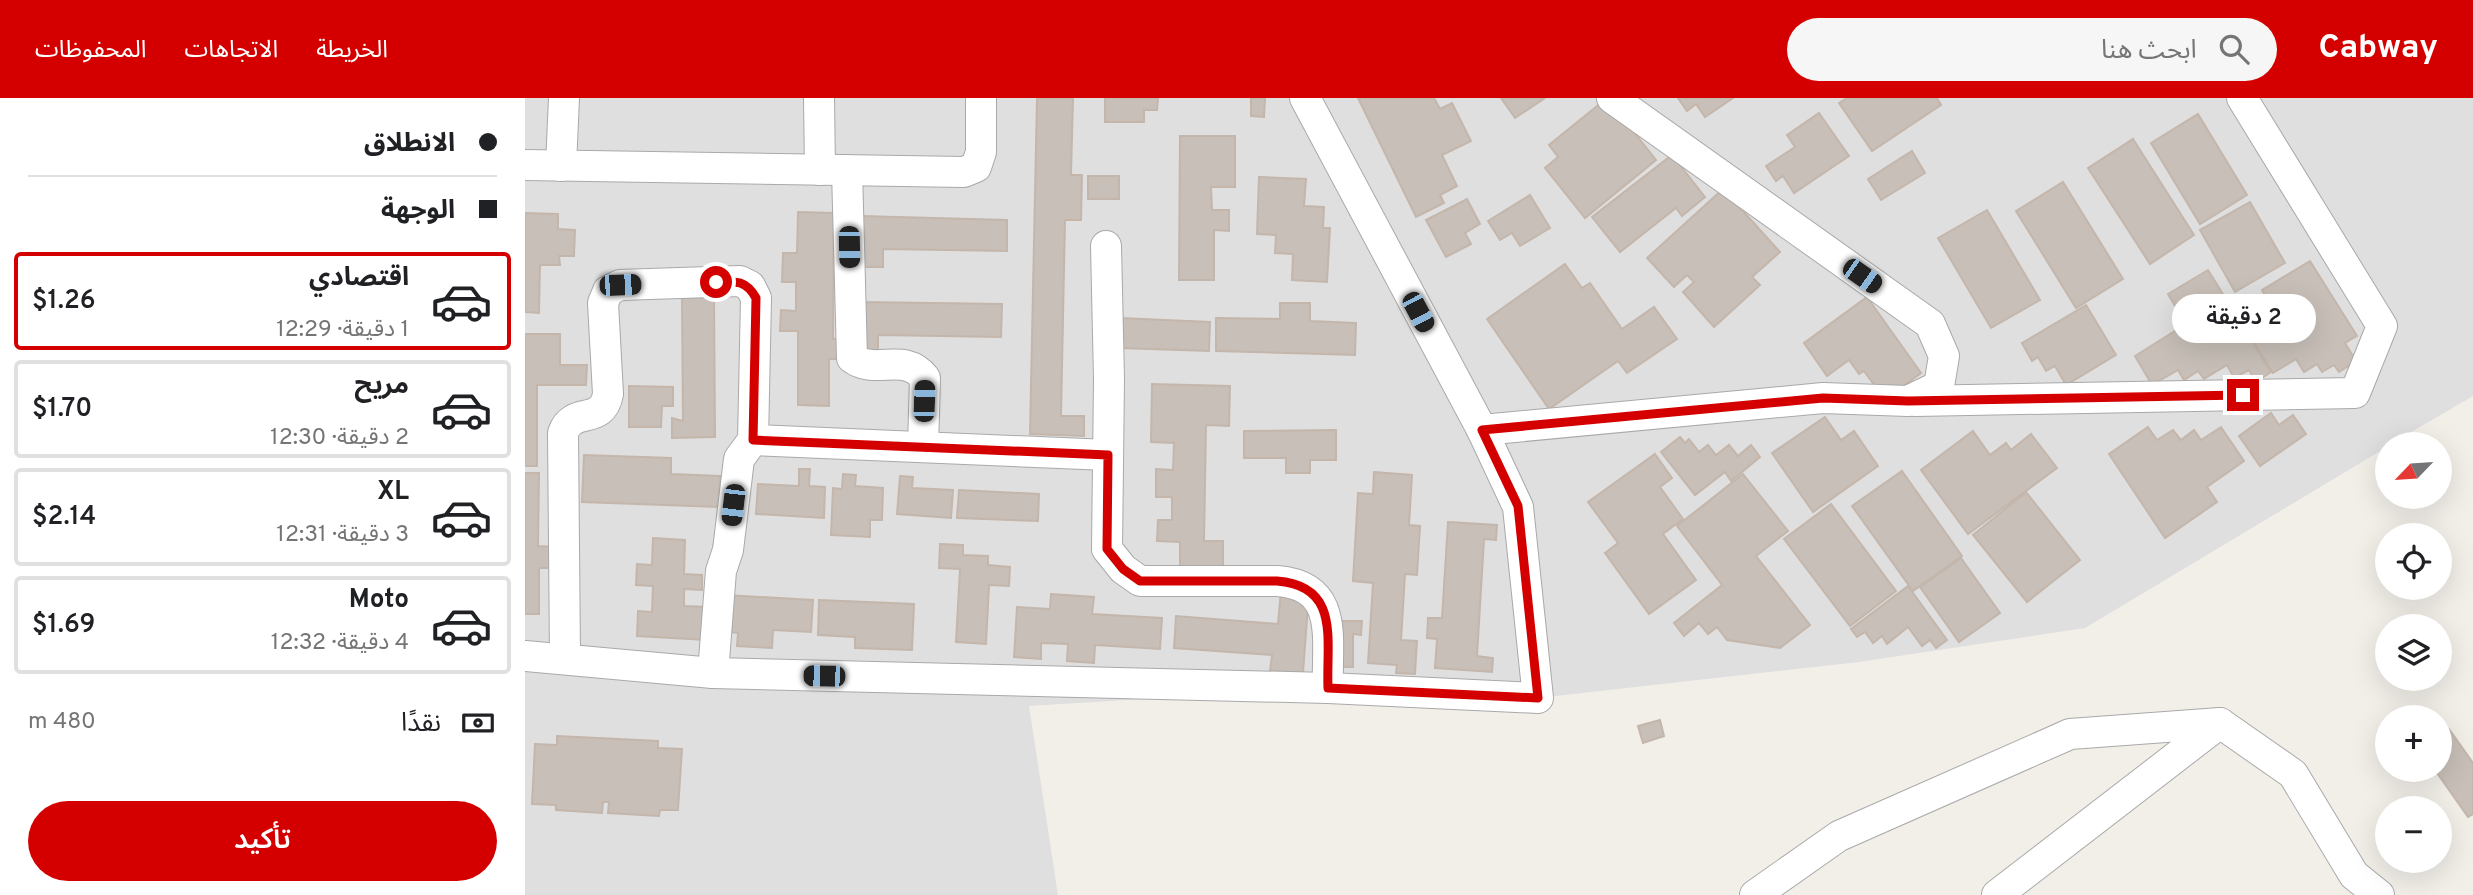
<!DOCTYPE html>
<html lang="ar">
<head>
<meta charset="utf-8">
<style>
  :root { --surface:#fff; --page:#f6f6f6; --text:#202124; --muted:#757577; --line:#e0e0e0; --accent:#d40000 }
  body { margin:0; font-family:Overpass,"Noto Sans Arabic",sans-serif; background:var(--page); color:var(--text); direction:rtl; height:100vh; display:flex; flex-direction:column; font-size:26px; white-space:nowrap }
  * { box-sizing:border-box; margin:0 }
  p { font-size:23px; color:var(--muted) }
  .icon { flex:none; width:38px; height:38px; fill:none; stroke:currentColor; stroke-width:2; stroke-linecap:round; stroke-linejoin:round }
  .map { position:relative; flex:1; overflow:hidden; direction:ltr }
  .side { display:flex; flex-direction:column; background:var(--surface); width:525px }
  .side>* { flex:none }
  .hud { display:grid; align-content:center; height:154px; padding:0 28px; background:var(--surface) }
  .needle { width:46px; rotate:245deg }
  .controls { position:absolute; left:1850px; top:334px; display:grid; gap:14px }
  .controls a { display:grid; place-items:center; width:77px; height:77px; border-radius:50%; background:var(--surface); box-shadow:0 7px 28px #0002; font-size:35px }
  .end { position:absolute; width:32px; height:32px; margin:-16px; border:9px solid #d40000; background:#fff; box-shadow:0 0 0 4px #fff }
  .from { border-radius:50% }
  .bubble { position:absolute; height:49px; border-radius:24px; background:var(--surface); box-shadow:0 7px 28px #0002; font-size:23px; font-weight:600; line-height:49px; text-align:center; direction:rtl }
  .car { position:absolute; width:21px; height:42px; margin:-21px -10px; border-radius:9px; box-shadow:0 0 5px 2px #0007; background:linear-gradient(#222 24%,#8ab4d8 0 40%,#222 0 76%,#8ab4d8 0 86%,#222 0) }
  .hud b { display:flex; align-items:center; gap:24px; height:66px; font-size:26px }
  .hud b+b { border-top:2px solid var(--line) }
  .hud i { width:18px; height:18px; background:var(--text) }
  ul { padding:0; list-style:none }
  li { display:flex; align-items:center; gap:21px; height:98px; margin:0 14px 10px; padding:0 14px; border:4px solid var(--line); border-radius:7px }
  li div { flex:1 }
  li b { display:block; font-size:26px }
  li em { font-style:normal; font-weight:600 }
  li.on { border-color:var(--accent) }
  li>.icon { width:63px; height:63px; stroke-width:1.5 }
  .pay { display:flex; align-items:center; gap:18px; height:77px; padding:0 28px; font-size:26px }
  .pay p { margin-inline-start:auto }
  .primary-button { display:flex; gap:14px; margin-top:auto; padding:14px 28px }
  .primary-button a { flex:1; height:80px; border-radius:42px; background:var(--accent); color:#fff; font-size:28px; font-weight:600; line-height:80px; text-align:center }
  header { display:flex; align-items:center; gap:42px; box-sizing:border-box; height:98px; padding:0 35px; background:var(--accent); color:#fff }
  header strong { font-size:33px }
  nav { display:flex; gap:38px; margin-inline-start:auto; font-size:24px }
  .search { width:490px; height:63px; background:var(--page); display:flex; align-items:center; gap:18px; box-sizing:border-box; padding:0 24px; border-radius:38px; color:var(--muted); font-size:26px }
  main { display:flex; flex:1; min-height:0 }
  .map>svg:first-child { display:block }
</style>
</head>
<body>
<header>
<strong>Cabway</strong>
<div class="search"><svg class="icon" aria-label="search" viewBox="0 0 24 24"><circle cx="10" cy="10" r="6"/><path d="M15 15l6 6"/></svg>ابحث هنا</div>
<nav><a>الخريطة</a><a>الاتجاهات</a><a>المحفوظات</a></nav>
</header>
<main>
<div class="map">
<svg width="1948" height="797" viewBox="0 0 1948 797">
  <rect width="100%" height="100%" fill="#f2efe9"/>
  <path fill="#e0dfdf" d="M0,0H1948V298L1866,346H1862V349L1560,530L1334,564L1013,600L803,590L504,608L533,797H0Z"/>
  <g fill="#c7bfb8" stroke="#c4b6ab" stroke-width="2">
    <path d="M512,0H548L546,77H557L556,122H540L536,318H559V338L505,336Z"/>
    <path d="M580,0H633L632,12H619V24H580Z"/>
    <path d="M726,0H740L739,19L726,18Z"/>
    <path d="M833,0H909L915,11L927,5L946,43L917,57L932,88L915,97L919,105L891,119Z"/>
    <path d="M976,0H1020L990,20Z"/>
    <path d="M1082,0L1131,62L1060,120L1020,70L1033,59L1024,47Z"/>
    <path d="M1153,0H1208L1180,19L1171,6L1162,13Z"/>
    <path d="M1322,0H1412L1416,7L1347,53L1314,5Z"/>
    <path d="M1294,15L1324,58L1269,95L1258,78L1251,83L1241,68L1270,49L1262,37Z"/>
    <path d="M1673,16L1722,97L1675,126L1626,45Z"/>
    <path d="M655,38H710V89H686L687,112H704V133L689,132V182H654Z"/>
    <path d="M1608,41L1669,137L1625,166L1563,70Z"/>
    <path d="M1387,53L1400,75L1356,102L1343,81Z"/>
    <path d="M1147,57L1180,99L1157,118L1151,110L1095,154L1067,119Z"/>
    <rect x="563" y="78" width="31" height="23"/>
    <path d="M734,79L781,81L779,108L799,109L798,130H805L802,184L767,182L768,156L750,155L751,137L732,136Z"/>
    <path d="M1538,84L1598,181L1551,210L1491,113Z"/>
    <path d="M1198,91L1255,154L1227,179L1235,187L1189,229L1158,194L1169,184L1162,177L1149,189L1122,160Z"/>
    <path d="M1005,97L1025,130L995,148L987,135L975,142L963,123Z"/>
    <path d="M942,101L955,126L940,135L946,146L921,159L901,122Z"/>
    <path d="M1725,104L1760,165L1710,194L1675,132Z"/>
    <path d="M1462,112L1515,202L1466,230L1413,140Z"/>
    <path d="M273,114L309,115L308,241H318V261H304V308L273,307V233H255L256,212L271,213V184H257L258,155H272Z"/>
    <path d="M0,115L33,116V131L50,132L49,158H34L35,167H15L14,215L0,214Z"/>
    <path d="M336,118L482,122V153L358,151V169H336Z"/>
    <path d="M1785,163L1832,238L1820,245L1831,263L1814,274L1809,267L1797,274L1792,266L1779,274L1771,261L1748,275L1718,227L1747,209L1737,192Z"/>
    <path d="M1040,166L1057,190L1065,185L1097,231L1129,209L1152,241L1102,275L1093,263L1024,311L962,221Z"/>
    <path d="M1683,172L1746,274L1731,284L1724,272L1709,280L1702,267L1679,281L1673,273L1659,282L1653,272L1627,287L1610,258L1661,226L1643,196Z"/>
    <path d="M157,199H189L190,339L147,340V320L158,323Z"/>
    <path d="M1342,199L1396,275L1372,293L1367,287L1355,295L1339,273L1334,276L1324,262L1302,278L1279,245Z"/>
    <path d="M337,204L477,206L476,239L353,237V256H336Z"/>
    <path d="M755,205H785V223L831,225L830,257L691,253V220L755,221Z"/>
    <path d="M1561,207L1591,257L1541,287L1530,268L1521,273L1513,259L1507,263L1497,245Z"/>
    <path d="M595,220L685,224L684,253L594,250Z"/>
    <path d="M0,236H35V267H62L61,287H12V368H0Z"/>
    <path d="M627,286L705,288L704,328L681,327L679,443H698V468H655V444L632,443L633,422H647V399H631V371L648,372L649,345L626,344Z"/>
    <path d="M104,288L148,289V308H137L136,329H104Z"/>
    <path d="M1746,315L1754,327L1768,317L1781,336L1735,368L1714,338Z"/>
    <path d="M1300,319L1316,342L1329,333L1353,368L1288,414L1247,355Z"/>
    <path d="M1623,329L1632,342L1648,332L1656,342L1669,332L1676,342L1696,329L1719,363L1682,389L1692,404L1640,440L1584,356Z"/>
    <path d="M811,332V362H785V375H761V360H719V333Z"/>
    <path d="M1448,333L1465,357L1481,345L1486,352L1506,336L1532,370L1443,436L1396,372Z"/>
    <path d="M1155,339L1160,345L1164,341L1174,354L1183,347L1191,357L1204,347L1213,358L1226,347L1235,359L1206,383L1200,374L1170,397L1136,354Z"/>
    <path d="M1130,356L1147,380L1135,389L1158,421L1138,436L1171,482L1124,516L1080,455L1093,445L1063,404Z"/>
    <path d="M59,357L146,360V376L195,378L194,409L57,404Z"/>
    <path d="M274,371H285L284,388L300,389L299,420L231,416L233,386L274,388Z"/>
    <path d="M1377,373L1437,458L1388,493L1327,408Z"/>
    <path d="M849,374L887,377L884,427L895,428L892,477L880,476L876,542L892,543L890,576L871,575L872,567L843,565L848,485L828,483L833,395L848,396Z"/>
    <path d="M0,375H14L13,448L31,449V470H14V516H0Z"/>
    <path d="M318,376L331,377L330,388L358,390L357,422H345V439L306,437L308,390L317,391Z"/>
    <path d="M1218,376L1263,433L1231,458L1285,527L1255,550L1202,542L1192,529L1183,536L1174,525L1159,538L1149,525L1197,487L1152,428Z"/>
    <path d="M375,378L388,379L387,390L428,392L426,420L372,416Z"/>
    <path d="M434,392L514,396L513,423L432,420Z"/>
    <path d="M1501,394L1555,462L1502,504L1448,437Z"/>
    <path d="M1306,406L1371,493L1325,528L1259,441Z"/>
    <path d="M923,424L972,427L971,442L959,441L952,558L968,560L967,574L910,570L912,541L902,540L903,520H917Z"/>
    <path d="M128,440L160,442L159,476L177,477V492L159,491V508L183,509L181,542L112,538L113,513L127,514L128,488L111,487L112,466L127,467Z"/>
    <path d="M415,446L438,447V457L463,458V467L485,469L484,488L464,487L461,546L431,544L435,471L414,470Z"/>
    <path d="M1436,460L1475,515L1434,544L1395,489Z"/>
    <path d="M1383,488L1422,542L1411,550L1405,542L1397,548L1383,529L1362,546L1357,538L1348,545L1340,534L1332,539L1326,531Z"/>
    <path d="M756,492L784,494L778,575L745,573L747,557L649,550L651,518L753,526Z"/>
    <path d="M526,496L569,499L567,516L637,520L635,551L570,547L569,565L542,563L543,546L516,545V561L489,559L492,509L525,511Z"/>
    <path d="M200,497L288,502L286,534L248,532L247,550L212,548L213,535L197,533Z"/>
    <path d="M294,502L389,506L387,552L330,550V539L293,537Z"/>
    <path d="M811,523H837L836,537L828,536V569H811Z"/>
    <path d="M1135,622L1139,638L1118,645L1113,628Z"/>
    <path d="M1924,631L1948,665V716L1943,719L1910,672H1914V638Z"/>
    <path d="M32,638L133,643V650L157,651L153,712H135L134,718L83,715L84,704H78L77,715L31,712V707L7,706L10,646L32,647Z"/>
  </g>
  <g fill="none" stroke-linecap="round" stroke-linejoin="round">
    <g stroke="#a9a9a9" stroke-width="32">
      <g id="minor">
        <path d="M294,0L295,72"/>
        <path d="M0,67L439,74L451,69L456,54V0"/>
        <path d="M36,68L39,0"/>
        <path d="M322,72L327,260C351,278 379,253 400,280L398,349"/>
        <path d="M581,148L584,281L582,451L598,471L615,483H752C816,488 801,542 803,590"/>
        <path d="M1390,303L1830,295L1857,228L1717,0"/>
        <path d="M957,332L1298,300L1383,303L1414,288L1419,258L1405,226L1087,0"/>
        <path d="M228,342L583,357"/>
        <path d="M0,558L188,575L803,590L1013,600L993,409L957,332L780,0"/>
        <path d="M40,560L38,335C48,307 77,329 83,296L78,205L83,193L95,187L215,183L225,188L231,200L228,342L214,361L203,452L196,473L188,575"/>
        <path d="M1230,797L1314,738L1545,636L1695,625L1768,676L1829,777L1854,797"/>
        <path d="M1472,797L1695,625"/>
      </g>
    </g>
    <use href="#minor" stroke="#fff" stroke-width="30"/>
  </g>
  <g fill="none" stroke-linecap="round" stroke-linejoin="round">
    <path stroke="#d40000" stroke-width="9" d="M191,184C211,183 221,182 231,200L228,342L583,357L582,451L598,471L615,483H752C816,488 801,542 803,590L1013,600L993,408L957,332L1298,300L1383,303L1718,297"/>
  </g>
</svg>
<div class="controls">
<a><svg class="needle" viewBox="-14 -14 28 28"><path d="M0-13l5 13h-10z" fill="#e53935"/><path d="M0 13l5-13h-10z" fill="#757577"/></svg></a>
<a><svg class="icon" aria-label="locate" viewBox="0 0 24 24"><circle cx="12" cy="12" r="6"/><path d="M12 2v4M12 18v4M2 12h4M18 12h4"/></svg></a>
<a><svg class="icon" aria-label="layers" viewBox="0 0 24 24"><path d="M12 4l9 5-9 5-9-5zM3 14l9 5 9-5"/></svg></a>
<a>+</a>
<a>−</a>
</div>
<i class="end from" style="left:191px;top:184px"></i>
<i class="end" style="left:1718px;top:297px"></i>
<div class="bubble" style="left:1647px;top:196px;width:144px">2 دقيقة</div>
<i class="car" style="left:324px;top:149px;rotate:179deg"></i>
<i class="car" style="left:1337px;top:178px;rotate:125deg"></i>
<i class="car" style="left:95px;top:187px;rotate:88deg"></i>
<i class="car" style="left:893px;top:214px;rotate:152deg"></i>
<i class="car" style="left:399px;top:303px;rotate:2deg"></i>
<i class="car" style="left:208px;top:407px;rotate:187deg"></i>
<i class="car" style="left:299px;top:578px;rotate:271deg"></i>
</div>
<section class="side">
<div class="hud">
<b><i class="from"></i>الانطلاق</b>
<b><i></i>الوجهة</b>
</div>
<ul>
<li class="on"><svg class="icon" aria-label="car" viewBox="0 0 24 24"><path d="M5 17H2v-5l4-1 3-4h7l3 4 3 1v5h-3M9 17h6M6 11h13"/><circle cx="7" cy="17" r="2"/><circle cx="17" cy="17" r="2"/></svg><div><b>اقتصادي</b><p>1 دقيقة · 12:29</p></div><em>$1.26</em></li>
<li><svg class="icon" aria-label="car" viewBox="0 0 24 24"><path d="M5 17H2v-5l4-1 3-4h7l3 4 3 1v5h-3M9 17h6M6 11h13"/><circle cx="7" cy="17" r="2"/><circle cx="17" cy="17" r="2"/></svg><div><b>مريح</b><p>2 دقيقة · 12:30</p></div><em>$1.70</em></li>
<li><svg class="icon" aria-label="car" viewBox="0 0 24 24"><path d="M5 17H2v-5l4-1 3-4h7l3 4 3 1v5h-3M9 17h6M6 11h13"/><circle cx="7" cy="17" r="2"/><circle cx="17" cy="17" r="2"/></svg><div><b>XL</b><p>3 دقيقة · 12:31</p></div><em>$2.14</em></li>
<li><svg class="icon" aria-label="car" viewBox="0 0 24 24"><path d="M5 17H2v-5l4-1 3-4h7l3 4 3 1v5h-3M9 17h6M6 11h13"/><circle cx="7" cy="17" r="2"/><circle cx="17" cy="17" r="2"/></svg><div><b>Moto</b><p>4 دقيقة · 12:32</p></div><em>$1.69</em></li>
</ul>
<div class="pay"><svg class="icon" aria-label="cash" viewBox="0 0 24 24"><path d="M3 7h18v10H3z"/><circle cx="12" cy="12" r="2"/></svg>نقدًا<p>480 m</p></div>
<div class="primary-button"><a>تأكيد</a></div>
</section>
</main>
</body>
</html>
